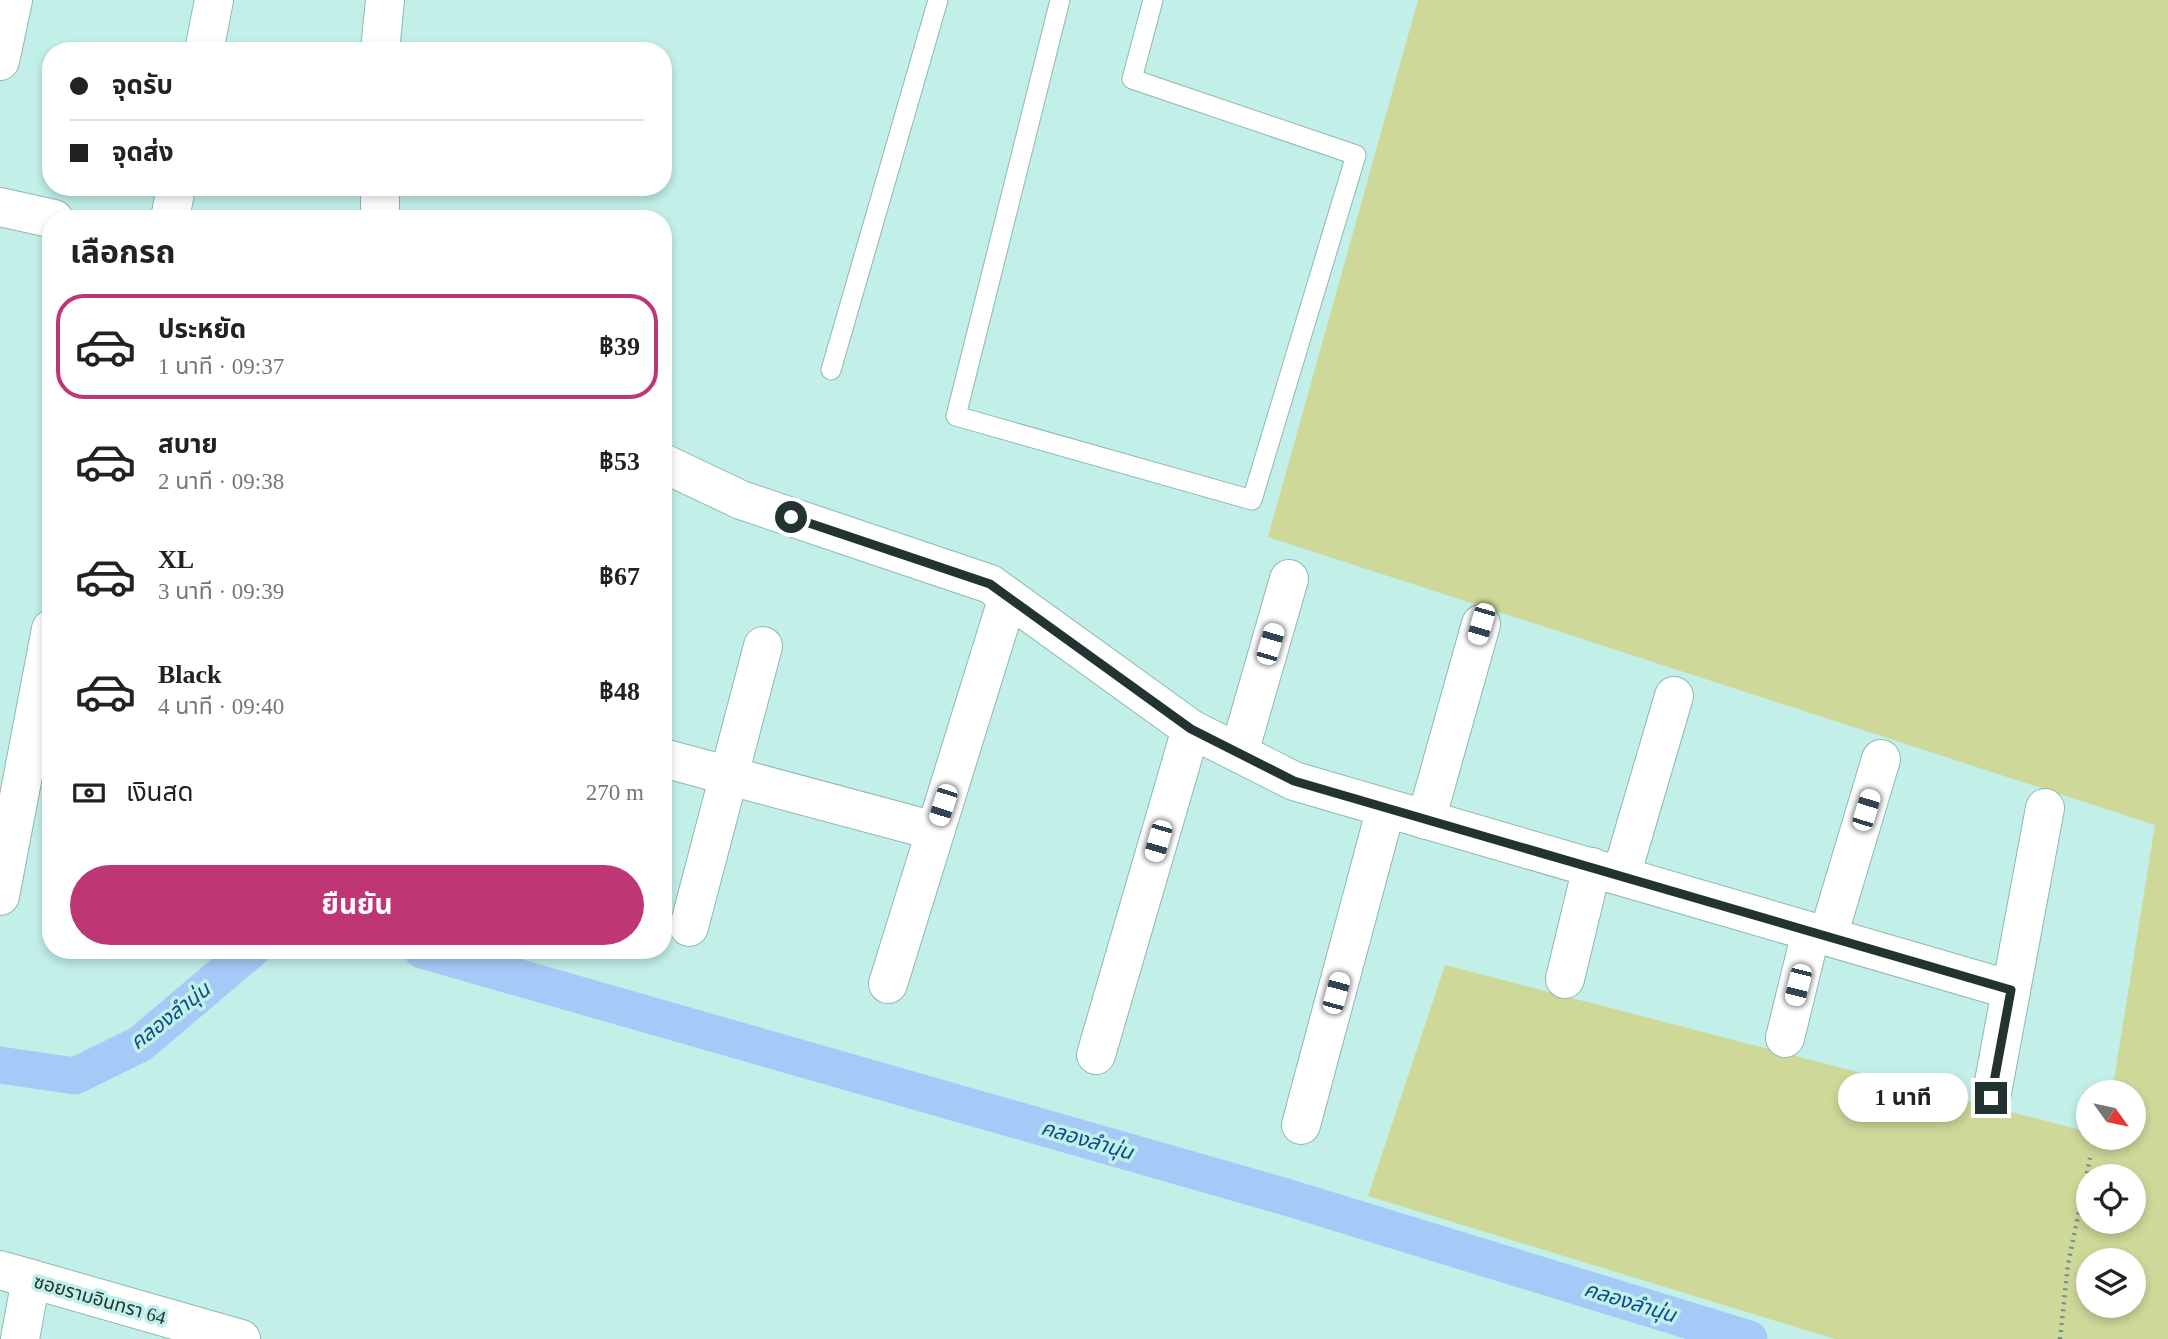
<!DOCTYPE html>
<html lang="th">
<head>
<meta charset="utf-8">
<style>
  :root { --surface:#fff; --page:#f2f2f2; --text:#222; --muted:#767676; --line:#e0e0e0; --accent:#be3673 }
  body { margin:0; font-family:"Times New Roman","Noto Sans Thai",serif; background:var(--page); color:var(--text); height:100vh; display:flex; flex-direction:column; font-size:26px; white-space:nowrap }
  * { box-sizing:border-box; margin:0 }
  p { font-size:23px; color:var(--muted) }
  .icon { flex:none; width:38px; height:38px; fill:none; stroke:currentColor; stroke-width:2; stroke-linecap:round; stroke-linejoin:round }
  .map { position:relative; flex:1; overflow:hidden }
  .details { position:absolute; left:42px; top:210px; width:630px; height:749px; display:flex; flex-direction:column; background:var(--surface); border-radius:28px; box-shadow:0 4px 10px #0003 }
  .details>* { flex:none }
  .guide { position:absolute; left:42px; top:42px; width:630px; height:154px; border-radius:28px; box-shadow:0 4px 10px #0003; display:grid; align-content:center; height:154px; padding:0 28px; background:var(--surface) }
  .needle { width:46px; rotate:123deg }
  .controls { position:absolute; left:2076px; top:1080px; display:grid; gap:14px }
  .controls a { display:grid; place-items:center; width:70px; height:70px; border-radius:50%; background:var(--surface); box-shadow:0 4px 10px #0003; font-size:35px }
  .end { position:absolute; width:32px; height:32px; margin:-16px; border:9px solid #223331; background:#fff; box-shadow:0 0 0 4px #fff }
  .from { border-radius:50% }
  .bubble { position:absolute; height:49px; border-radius:24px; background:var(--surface); box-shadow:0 4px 10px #0003; font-size:23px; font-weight:700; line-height:49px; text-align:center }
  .car { position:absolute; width:21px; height:42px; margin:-21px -10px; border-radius:9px; box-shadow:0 0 5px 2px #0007; background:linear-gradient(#fff 24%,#345 0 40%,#fff 0 76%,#345 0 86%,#fff 0) }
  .guide b { display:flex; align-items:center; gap:24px; height:66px; font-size:26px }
  .guide b+b { border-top:2px solid var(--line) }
  .guide i { width:18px; height:18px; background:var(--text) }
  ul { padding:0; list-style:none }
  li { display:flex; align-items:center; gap:21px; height:105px; margin:0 14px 10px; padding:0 14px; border:4px solid transparent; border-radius:28px }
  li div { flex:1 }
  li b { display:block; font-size:26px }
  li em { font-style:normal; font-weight:700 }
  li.active { border-color:var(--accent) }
  li>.icon { width:63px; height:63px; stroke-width:1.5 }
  h2 { padding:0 28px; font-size:32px; line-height:84px }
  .pay { display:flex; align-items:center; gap:18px; height:77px; padding:0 28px; font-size:26px }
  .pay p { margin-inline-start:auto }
  .button { display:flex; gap:14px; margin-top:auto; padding:14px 28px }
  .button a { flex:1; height:80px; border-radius:42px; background:var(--accent); color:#fff; font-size:28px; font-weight:700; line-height:80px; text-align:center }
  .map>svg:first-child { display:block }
</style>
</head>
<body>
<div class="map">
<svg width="2168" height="1339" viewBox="0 0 2168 1339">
  <rect width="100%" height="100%" fill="#c2efe8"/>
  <path fill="#ced899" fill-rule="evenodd" d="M1418,0H2168V1339H1835L1368,1196L1445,965L2088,1132V1138H2133V1092H2112L2155,825L1268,537ZM2088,1176H2133V1222H2088ZM2088,1260H2133V1306H2088Z"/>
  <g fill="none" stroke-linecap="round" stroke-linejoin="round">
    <g stroke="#a5caf7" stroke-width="37">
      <path d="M422,950L1286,1197L1749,1339"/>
      <path d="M0,1065L75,1076L140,1044L251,950"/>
    </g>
    <g stroke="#8eb9b2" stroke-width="21">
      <g id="lane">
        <path d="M1060,0L956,416L1252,500L1356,155L1132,79L1153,0"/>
        <path d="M831,370L938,0"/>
      </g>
    </g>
    <g stroke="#8eb9b2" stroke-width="40">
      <g id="street">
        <path d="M204,51L214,0"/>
        <path d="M380,51L385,0"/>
        <path d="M0,61L13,0"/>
        <path d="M380,187V219"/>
        <path d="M0,207L54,219"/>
        <path d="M170,219L176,187"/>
        <path d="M663,463L741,500L990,584L1191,729L1294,781L2011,990"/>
        <path d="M1239,753L1289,579"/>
        <path d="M663,758L935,831"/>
        <path d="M1426,820L1481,624"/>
        <path d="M1621,876L1674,696"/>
        <path d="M0,896L51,629"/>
        <path d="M689,927L763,646"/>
        <path d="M1828,936L1881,759"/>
        <path d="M1565,979L1592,867"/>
        <path d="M888,984L1008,597"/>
        <path d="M1785,1038L1811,932"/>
        <path d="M1096,1055L1191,729"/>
        <path d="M1991,1098L2045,808"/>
        <path d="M1301,1125L1386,808"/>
        <path d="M0,1270L241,1339"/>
        <path d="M20,1339L31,1279"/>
      </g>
    </g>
    <path stroke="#71908c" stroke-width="4.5" stroke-dasharray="2 5" stroke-linecap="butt" d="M2060,1339L2068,1264L2090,1158"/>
    <use href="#lane" stroke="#fff" stroke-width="19"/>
    <use href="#street" stroke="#fff" stroke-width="38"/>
  </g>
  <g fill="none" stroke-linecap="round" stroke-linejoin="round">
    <path stroke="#223331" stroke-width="9" d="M791,517L990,584L1191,729L1294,781L2011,990L1991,1098"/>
  </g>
  <g text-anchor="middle" stroke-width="7" stroke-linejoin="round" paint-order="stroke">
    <g font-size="19" fill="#223331" stroke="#c2efe8">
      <text transform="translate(100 1299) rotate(16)" y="7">ซอยรามอินทรา 64</text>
    </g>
    <g font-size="21" font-style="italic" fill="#094b8c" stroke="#c2efe8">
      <text transform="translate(170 1016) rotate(-38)" y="7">คลองลำนุ่น</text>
      <text transform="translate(1087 1140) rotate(16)" y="7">คลองลำนุ่น</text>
      <text transform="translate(1630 1302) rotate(17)" y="7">คลองลำนุ่น</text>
    </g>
  </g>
</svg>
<div class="controls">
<a><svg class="needle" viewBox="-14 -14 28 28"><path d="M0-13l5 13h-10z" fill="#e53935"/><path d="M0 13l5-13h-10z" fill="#767676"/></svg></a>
<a><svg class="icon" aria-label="locate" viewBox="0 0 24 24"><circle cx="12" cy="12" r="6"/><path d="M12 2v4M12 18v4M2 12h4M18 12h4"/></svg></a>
<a><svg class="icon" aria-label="layers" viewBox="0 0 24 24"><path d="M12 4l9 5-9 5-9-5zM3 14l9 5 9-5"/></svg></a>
</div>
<i class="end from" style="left:791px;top:517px"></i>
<i class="end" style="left:1991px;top:1098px"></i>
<div class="bubble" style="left:1838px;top:1073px;width:130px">1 นาที</div>
<i class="car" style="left:1481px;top:624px;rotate:196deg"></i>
<i class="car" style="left:1270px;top:644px;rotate:16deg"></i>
<i class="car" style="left:943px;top:805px;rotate:198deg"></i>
<i class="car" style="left:1866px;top:810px;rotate:17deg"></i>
<i class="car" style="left:1158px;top:841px;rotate:196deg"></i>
<i class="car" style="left:1798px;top:985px;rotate:194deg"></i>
<i class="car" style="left:1336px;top:993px;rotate:15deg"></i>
<div class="guide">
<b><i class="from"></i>จุดรับ</b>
<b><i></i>จุดส่ง</b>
</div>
<section class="details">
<h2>เลือกรถ</h2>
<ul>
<li class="active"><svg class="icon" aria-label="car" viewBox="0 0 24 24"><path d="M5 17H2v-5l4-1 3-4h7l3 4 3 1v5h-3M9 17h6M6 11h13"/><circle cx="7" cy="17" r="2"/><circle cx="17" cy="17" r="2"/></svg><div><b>ประหยัด</b><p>1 นาที · 09:37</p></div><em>฿39</em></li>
<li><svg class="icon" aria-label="car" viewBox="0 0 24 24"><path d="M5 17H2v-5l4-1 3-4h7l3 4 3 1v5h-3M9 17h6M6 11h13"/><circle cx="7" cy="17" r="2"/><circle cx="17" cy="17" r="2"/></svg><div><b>สบาย</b><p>2 นาที · 09:38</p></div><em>฿53</em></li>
<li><svg class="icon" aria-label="car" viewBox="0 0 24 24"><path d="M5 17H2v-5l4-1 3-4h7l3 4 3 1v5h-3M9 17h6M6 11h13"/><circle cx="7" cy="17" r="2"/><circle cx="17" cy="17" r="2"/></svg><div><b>XL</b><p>3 นาที · 09:39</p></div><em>฿67</em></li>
<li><svg class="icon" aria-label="car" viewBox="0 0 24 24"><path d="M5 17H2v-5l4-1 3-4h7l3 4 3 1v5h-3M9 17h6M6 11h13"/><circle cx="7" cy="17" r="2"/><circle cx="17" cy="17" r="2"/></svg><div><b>Black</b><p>4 นาที · 09:40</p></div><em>฿48</em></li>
</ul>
<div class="pay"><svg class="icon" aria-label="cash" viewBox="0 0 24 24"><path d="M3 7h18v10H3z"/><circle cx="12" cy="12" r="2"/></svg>เงินสด<p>270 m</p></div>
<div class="button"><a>ยืนยัน</a></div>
</section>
</div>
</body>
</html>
